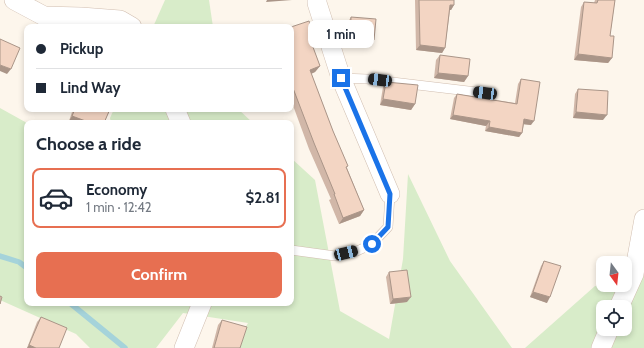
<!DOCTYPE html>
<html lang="en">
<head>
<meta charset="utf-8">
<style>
  :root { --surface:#fff; --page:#f6f6f7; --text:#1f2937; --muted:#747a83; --line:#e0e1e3; --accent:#e76f51 }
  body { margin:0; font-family:Cabin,sans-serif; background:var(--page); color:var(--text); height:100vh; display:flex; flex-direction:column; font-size:15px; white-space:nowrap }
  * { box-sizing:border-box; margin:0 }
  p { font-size:13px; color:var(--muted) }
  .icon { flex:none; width:22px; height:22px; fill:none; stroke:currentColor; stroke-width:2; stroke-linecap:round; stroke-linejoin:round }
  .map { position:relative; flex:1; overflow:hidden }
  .panel { position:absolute; left:24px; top:120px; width:270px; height:186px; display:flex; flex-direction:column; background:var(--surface); border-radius:8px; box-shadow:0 2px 6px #0003 }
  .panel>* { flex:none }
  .top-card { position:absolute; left:24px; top:24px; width:270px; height:88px; border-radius:8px; box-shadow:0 2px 6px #0003; display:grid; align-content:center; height:88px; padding:0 12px; background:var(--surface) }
  .needle { width:26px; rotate:165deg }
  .tools { position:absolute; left:596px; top:256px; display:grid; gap:8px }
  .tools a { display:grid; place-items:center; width:36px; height:36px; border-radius:8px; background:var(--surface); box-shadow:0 2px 6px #0003; font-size:20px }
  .end { position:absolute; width:18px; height:18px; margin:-9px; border:5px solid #1a73e8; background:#fff; box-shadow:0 0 0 2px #fff }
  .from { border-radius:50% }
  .bubble { position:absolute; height:28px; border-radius:8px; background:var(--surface); box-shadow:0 2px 6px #0003; font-size:13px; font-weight:700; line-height:28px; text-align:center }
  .car { position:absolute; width:12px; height:24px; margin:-12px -6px; border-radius:5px; box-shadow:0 0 3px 1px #0007; background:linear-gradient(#222 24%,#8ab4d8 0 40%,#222 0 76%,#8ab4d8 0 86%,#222 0) }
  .top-card b { display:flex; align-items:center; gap:14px; height:38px; font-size:15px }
  .top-card b+b { border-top:1px solid var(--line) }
  .top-card i { width:10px; height:10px; background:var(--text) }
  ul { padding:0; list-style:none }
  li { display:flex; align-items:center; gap:12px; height:60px; margin:0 8px 6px; padding:0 4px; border:2px solid transparent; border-radius:8px }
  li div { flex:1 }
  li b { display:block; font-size:15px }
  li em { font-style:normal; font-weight:700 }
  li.current { border-color:var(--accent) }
  li>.icon { width:36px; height:36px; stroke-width:1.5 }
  h2 { padding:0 12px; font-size:18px; line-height:48px }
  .primary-button { display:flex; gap:8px; margin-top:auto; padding:8px 12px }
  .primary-button a { flex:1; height:46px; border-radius:8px; background:var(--accent); color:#fff; font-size:16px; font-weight:700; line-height:46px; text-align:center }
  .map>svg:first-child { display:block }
</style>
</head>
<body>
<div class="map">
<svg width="644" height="348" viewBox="0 0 644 348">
  <rect width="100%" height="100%" fill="#fdf6ec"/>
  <g fill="#d8ecc9" fill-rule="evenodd">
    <path d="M165,0H209L213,27H153Z"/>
    <path d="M0,108L27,123V303H291V158L315,180L340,311L389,339L403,259L408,174L450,261L512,348H233L248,323L183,313L156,348H90L76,334L0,300Z"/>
    <path d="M114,109H238L253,123H111L110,118Z"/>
    <path d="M644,276V348H525L595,286L603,285H625V280ZM603,307H625V329H603Z"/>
  </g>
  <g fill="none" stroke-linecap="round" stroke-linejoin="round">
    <g stroke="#a5d3da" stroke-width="5.5">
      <path d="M0,256L19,262L27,268"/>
      <path d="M70,303L125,348"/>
    </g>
    <g stroke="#d1beb0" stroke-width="10">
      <g id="service">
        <path d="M341,78L367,79L485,93"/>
        <path d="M291,250L335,256L357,251L372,244L388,227L390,194"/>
      </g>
    </g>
    <g stroke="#d1beb0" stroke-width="20">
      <g id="minor">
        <path d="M14,0L44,16L81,17L120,20L132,27"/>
        <path d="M317,0V3L341,78L390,194"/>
        <path d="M175,109L181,123"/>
        <path d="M619,307L634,274L644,219"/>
        <path d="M184,348L202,303"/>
        <path d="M601,348L609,329"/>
      </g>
    </g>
    <use href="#service" stroke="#fff" stroke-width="9"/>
    <use href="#minor" stroke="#fff" stroke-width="19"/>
  </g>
  <g fill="#d1b7a8">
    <path d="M415,0H454V5L451,10H450L445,48L442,53L416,50Z"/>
    <path d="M595,0H615L610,36L612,58L608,63L574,60L581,7L584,2L594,3Z"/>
    <path d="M351,17L374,40L370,45L346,43L348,22Z"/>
    <path d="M291,27L315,37L311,42L320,66L315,72L311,74L347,168L364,210L360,216L339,224L329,200L331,199L309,149L291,100Z"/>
    <path d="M440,55L468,76L464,82L434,78L436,60Z"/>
    <path d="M521,79L531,125L524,124L522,133L519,137L485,131L486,126L450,119L454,98L457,94L515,103L518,84Z"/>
    <path d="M386,82L415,104L411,110L380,105L383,87Z"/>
    <path d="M578,89L603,120L573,118L575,94Z"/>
    <path d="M73,109H110L104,123H73L69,121Z"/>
    <path d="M544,261L547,303L530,297L541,266Z"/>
    <path d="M389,272L407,302L390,304L386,277Z"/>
    <path d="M41,317L59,348H27L37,322Z"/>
    <path d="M222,320L240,348H212L218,325Z"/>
  </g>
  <g fill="#aa9588">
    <path d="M267,0H292L266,2Z"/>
    <path d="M450,5H454L451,10H447Z"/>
    <path d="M315,37L311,43L310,39Z"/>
    <path d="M350,38L374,40L370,45L346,43Z"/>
    <path d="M420,45L445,48L442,53L416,50Z"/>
    <path d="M578,54L612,58L608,63L574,60Z"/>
    <path d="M0,65L11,69L7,74L0,71Z"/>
    <path d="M320,66L315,72L306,76L310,70Z"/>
    <path d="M438,73L468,76L464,82L434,78Z"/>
    <path d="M383,99L415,104L411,110L380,105Z"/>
    <path d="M576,112L607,115L603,120L573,118Z"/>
    <path d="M453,115L490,121L486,126L450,119Z"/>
    <path d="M72,116L91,123H73L69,121Z"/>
    <path d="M524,119L534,121L531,125L521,124Z"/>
    <path d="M489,127L522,133L519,137L485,131Z"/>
    <path d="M364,210L360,216L339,224L343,218Z"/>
    <path d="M533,292L550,297L547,303L530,297Z"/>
    <path d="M411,297L407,302L390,304L393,299Z"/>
    <path d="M29,345L36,348H27Z"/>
  </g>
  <g fill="#f3d5c3" stroke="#aa9588">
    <path d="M419,0H454V5H450L445,48L420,45Z"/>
    <path d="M598,0H615L610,36H614L612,58L578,54L584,2L597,3Z"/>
    <path d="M351,17L376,19L374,40L350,38Z"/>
    <path d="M309,21L315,37L310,39L320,66L310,70L333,131L348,166L346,167L364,210L343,218L334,194H335L314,143L291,83V27Z"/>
    <path d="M0,39L20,48L11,69L0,65Z"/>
    <path d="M440,55L470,59L468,76L438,73Z"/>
    <path d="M521,79L540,82L534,121L524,119L522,133L489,127L490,121L453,115L457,94L517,104Z"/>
    <path d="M386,82L418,85L415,104L383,99Z"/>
    <path d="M578,89L608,91L607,115L576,112Z"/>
    <path d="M75,109H110L104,123H91L72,116Z"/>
    <path d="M544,261L561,266L550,297L533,292Z"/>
    <path d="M407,270L411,297L393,299L389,272Z"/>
    <path d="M0,296L2,297L0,304Z"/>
    <path d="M41,317L67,328L59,348H36L29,345Z"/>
    <path d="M222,320L247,327L240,348H214Z"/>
  </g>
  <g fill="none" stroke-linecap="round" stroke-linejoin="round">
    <path stroke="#1a73e8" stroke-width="5" d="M341,78L390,194L388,227L372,244"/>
  </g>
</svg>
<div class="tools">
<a><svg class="needle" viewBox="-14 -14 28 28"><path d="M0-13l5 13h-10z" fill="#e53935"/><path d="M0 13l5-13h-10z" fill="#747a83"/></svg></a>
<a><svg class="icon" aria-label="locate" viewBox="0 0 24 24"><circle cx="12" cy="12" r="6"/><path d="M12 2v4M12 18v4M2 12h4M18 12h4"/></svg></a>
</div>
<i class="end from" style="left:372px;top:244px"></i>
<i class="end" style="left:341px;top:78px"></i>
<div class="bubble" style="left:308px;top:20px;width:66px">1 min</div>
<i class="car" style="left:380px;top:80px;rotate:277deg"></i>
<i class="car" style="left:485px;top:93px;rotate:277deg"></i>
<i class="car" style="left:346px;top:253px;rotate:76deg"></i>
<div class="top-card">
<b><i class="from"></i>Pickup</b>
<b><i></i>Lind Way</b>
</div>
<section class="panel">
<h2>Choose a ride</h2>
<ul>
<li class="current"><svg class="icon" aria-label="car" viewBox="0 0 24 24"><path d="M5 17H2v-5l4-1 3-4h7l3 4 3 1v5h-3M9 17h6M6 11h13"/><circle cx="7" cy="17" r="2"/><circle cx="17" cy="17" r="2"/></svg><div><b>Economy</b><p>1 min · 12:42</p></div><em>$2.81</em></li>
</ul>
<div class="primary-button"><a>Confirm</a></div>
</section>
</div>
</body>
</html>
